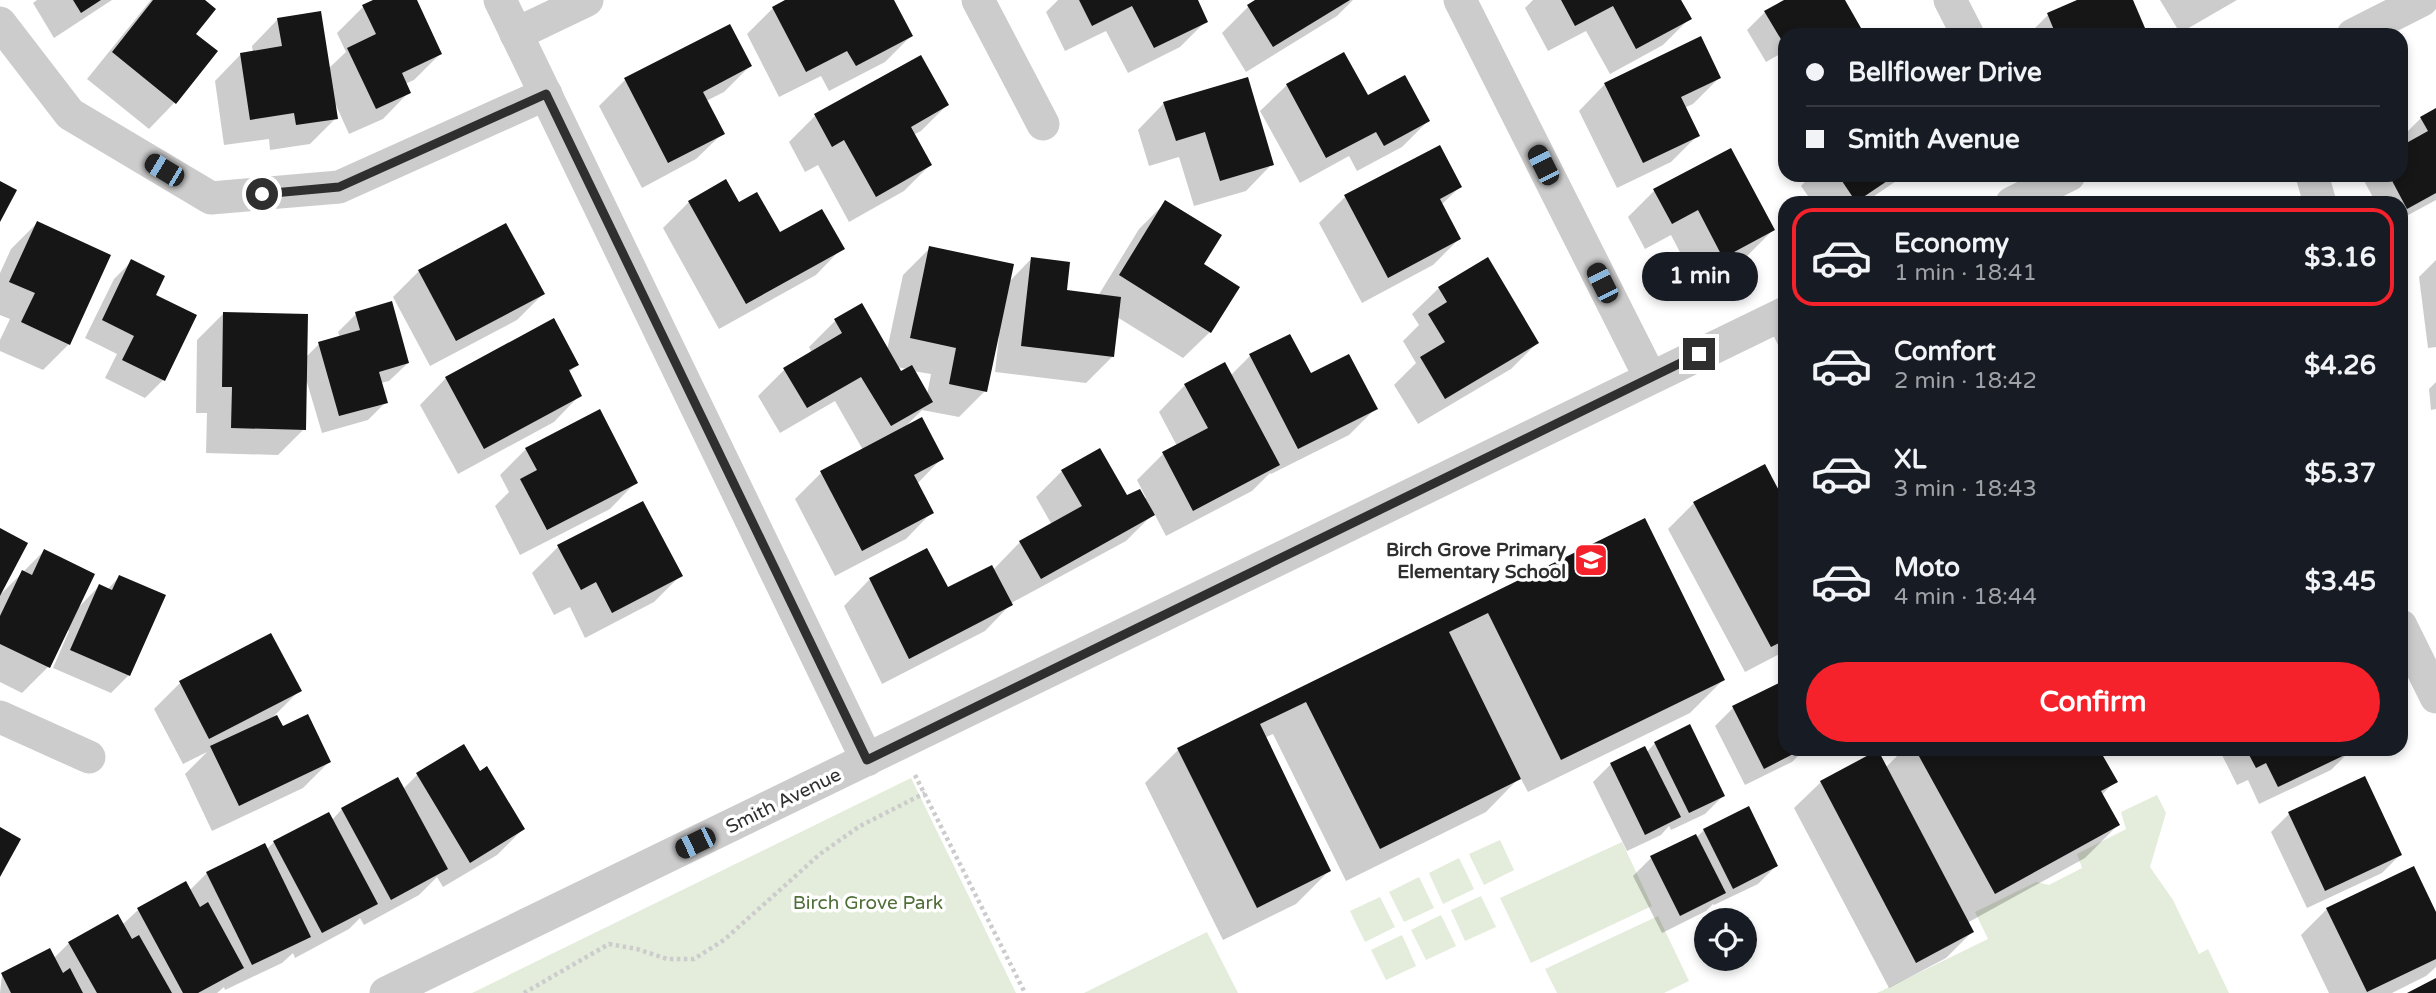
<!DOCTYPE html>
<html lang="en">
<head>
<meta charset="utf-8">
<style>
  :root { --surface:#171b24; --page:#242831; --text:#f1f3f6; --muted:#9ea1a6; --line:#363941; --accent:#f5222b }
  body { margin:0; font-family:"Varela Round",sans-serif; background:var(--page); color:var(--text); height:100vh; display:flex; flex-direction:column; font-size:26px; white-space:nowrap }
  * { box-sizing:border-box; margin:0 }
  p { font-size:23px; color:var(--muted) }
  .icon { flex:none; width:38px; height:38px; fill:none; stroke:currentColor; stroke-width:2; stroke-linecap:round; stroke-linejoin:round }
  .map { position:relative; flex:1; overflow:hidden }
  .drawer { position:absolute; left:1778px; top:196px; width:630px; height:560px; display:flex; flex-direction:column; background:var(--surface); border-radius:21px; box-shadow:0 4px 10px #0003 }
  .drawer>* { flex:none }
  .top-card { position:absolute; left:1778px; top:28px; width:630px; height:154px; border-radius:21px; box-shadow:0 4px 10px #0003; display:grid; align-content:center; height:154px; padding:0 28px; background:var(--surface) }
  .fabs { position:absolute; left:1694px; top:908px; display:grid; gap:14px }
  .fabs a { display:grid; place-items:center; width:63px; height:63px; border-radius:50%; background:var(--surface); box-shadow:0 4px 10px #0003; font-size:35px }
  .end { position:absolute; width:32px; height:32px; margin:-16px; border:9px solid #2f2f2f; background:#fff; box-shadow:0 0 0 4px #fff }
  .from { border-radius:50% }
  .bubble { position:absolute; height:49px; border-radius:24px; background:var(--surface); box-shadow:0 4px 10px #0003; font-size:23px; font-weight:700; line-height:49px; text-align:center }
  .car { position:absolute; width:21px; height:42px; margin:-21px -10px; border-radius:9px; box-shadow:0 0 5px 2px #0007; background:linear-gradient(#222 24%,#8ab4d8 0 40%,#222 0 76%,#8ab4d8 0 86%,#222 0) }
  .top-card b { display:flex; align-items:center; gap:24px; height:66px; font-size:26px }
  .top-card b+b { border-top:2px solid var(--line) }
  .top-card i { width:18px; height:18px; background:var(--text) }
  ul { padding:12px 0 0; list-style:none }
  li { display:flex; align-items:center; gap:21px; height:98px; margin:0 14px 10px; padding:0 14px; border:4px solid transparent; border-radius:21px }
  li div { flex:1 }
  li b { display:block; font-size:26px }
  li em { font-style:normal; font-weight:700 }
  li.current { border-color:var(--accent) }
  li>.icon { width:63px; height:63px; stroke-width:1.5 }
  .primary-button { display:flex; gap:14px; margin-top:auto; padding:14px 28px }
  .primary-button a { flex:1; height:80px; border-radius:42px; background:var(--accent); color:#fff; font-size:28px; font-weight:700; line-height:80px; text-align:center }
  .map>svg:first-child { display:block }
</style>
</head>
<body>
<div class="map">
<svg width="2436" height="993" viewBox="0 0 2436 993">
  <rect width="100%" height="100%" fill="#fff"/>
  <g fill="#e4eddb">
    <path d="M911,778L1016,993H472Z"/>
    <path d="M2157,795L2166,813L2150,867L2173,900L2199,954L2208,949L2229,993H1877L1988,939L1975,912L2036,882L2049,885L2082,868L2077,854L2126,829L2121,812Z"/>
    <path d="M1500,840L1514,870L1484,885L1469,854Z"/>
    <path d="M1622,842L1652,906L1531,963L1500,898Z"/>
    <path d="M1459,858L1474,889L1443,904L1429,873Z"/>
    <path d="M1419,877L1434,908L1404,922L1389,892Z"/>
    <path d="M1481,896L1496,927L1465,941L1451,910Z"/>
    <path d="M1380,897L1395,927L1365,942L1350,911Z"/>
    <path d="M1441,915L1456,946L1426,960L1411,930Z"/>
    <path d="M1658,916L1689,981L1664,993H1557L1545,969Z"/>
    <path d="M1207,932L1238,993H1084Z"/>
    <path d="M1402,935L1416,966L1386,980L1371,950Z"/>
  </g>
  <g fill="#0003" fill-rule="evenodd">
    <path d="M37,0H112L54,38L33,3Z"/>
    <path d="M151,0H202L175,102L149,129L87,79Z"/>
    <path d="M377,0H415L440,54L414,80L405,84L409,92L383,119L349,134L335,103L336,118L310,144L270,150L269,139L224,145L215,81L241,54L253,53L252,46L278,19L328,69L346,52L337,33L363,7Z"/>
    <path d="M789,0H892L911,36L885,62L829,91L821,76L779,97L747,34L773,8Z"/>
    <path d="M1058,0H1196L1206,21L1180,47L1128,73L1106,31L1065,51L1046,12Z"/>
    <path d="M1258,0H1353L1337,16L1246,72L1222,33L1248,7Z"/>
    <path d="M1533,0H1679L1689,19L1663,45L1610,74L1586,31L1548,51L1525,8Z"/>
    <path d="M1787,0H1843L1863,35H1785V51L1766,62L1747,30L1765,12Z"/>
    <path d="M2081,0H2131L2146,35H2031L2030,33L2048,15Z"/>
    <path d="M2160,0H2237L2180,33Z"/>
    <path d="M1344,54L1367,97L1428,121L1402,147L1357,171L1349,156L1300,183L1260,111L1287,85Z"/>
    <path d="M920,57L947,105L921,131L913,135L930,165L904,191L849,222L818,165L805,172L789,142L815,116Z"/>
    <path d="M750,66L724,92L706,101L723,133L696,159L642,188L599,106L625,80Z"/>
    <path d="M1719,78L1693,104L1684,108L1698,135L1671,162L1617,188L1579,111L1605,84Z"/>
    <path d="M1164,103L1272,164L1246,191L1194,206L1179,157L1149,166L1138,130Z"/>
    <path d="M2436,110V200L2401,219V203H2376L2362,177L2364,175H2401V148L2407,144L2403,136L2421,118Z"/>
    <path d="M1730,150L1773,230L1747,256L1696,283L1671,235L1645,249L1628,217L1654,191Z"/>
    <path d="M1811,175H1905L1864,203H1813L1801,186Z"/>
    <path d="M1460,187L1441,205L1459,239L1433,265L1362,303L1319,223L1345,197Z"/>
    <path d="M689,202L738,205L780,235L842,248L816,275L719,329L663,228Z"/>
    <path d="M1166,202L1202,265L1210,332L1183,358L1117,317L1113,356L1086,383L995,372L999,336H997L985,391L959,417L922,410L905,427L942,458L917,484L932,512L906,539L835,576L795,499L821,473L863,450L835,401L780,433L758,396L784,370L812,353L809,347L835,321L887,350L903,275L930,248L1008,283L1031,259L1065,292L1098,296L1139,229ZM897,367L907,369L901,373ZM913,371L931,374L927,395Z"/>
    <path d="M37,223L69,344L43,370L0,351V340L10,319L0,315V273L11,249Z"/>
    <path d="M2436,260V347L2428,348L2419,277Z"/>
    <path d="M132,261L154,296L195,315L163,380L145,398L105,378L117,354L85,338L114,279Z"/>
    <path d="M419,271L543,294L517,320L430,366L393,297Z"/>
    <path d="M1439,288L1537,343L1511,369L1418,424L1394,385L1416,363L1403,341L1419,325L1412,314Z"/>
    <path d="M223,314L306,357L319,344L340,338L338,332L356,314L408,363L389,381L381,383L386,402L368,420L322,433L306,379L304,429L278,455L206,453L207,413H196L197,340Z"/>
    <path d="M1250,356L1310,376L1376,408L1349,435L1271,474L1270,473L1252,491L1166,536L1154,513L1126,541L1013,602L985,631L882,684L844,606L870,579L947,590L993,570L1020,542L1052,525L1036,497L1062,471L1126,498H1146L1137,480L1163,454L1177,446L1159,412L1185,385L1230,376Z"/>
    <path d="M577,365L568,373L580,395L554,422L458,474L420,405L446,378Z"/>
    <path d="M2436,382V409L2431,410L2429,389Z"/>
    <path d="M526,449L636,482L610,509L520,555L495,506L509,492L500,475Z"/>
    <path d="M1694,503L1785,506V651L1745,672L1668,529Z"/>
    <path d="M1644,520L1723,680L1690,713L1528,792L1520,777L1486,812L1346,881L1273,734L1264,738L1329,871L1296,904L1223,940L1145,783L1178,750Z"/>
    <path d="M558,547L680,576L654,602L585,638L570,607L554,615L532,573Z"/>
    <path d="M44,551L78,608L99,586L107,590L119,577L129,675L111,693L53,668L69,631L67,629L48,667L22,693L0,682V595Z"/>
    <path d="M180,683L300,690L270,720L329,762L303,788L212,831L185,774L207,752L183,764L154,709Z"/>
    <path d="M1785,694V749H1805L1792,762L1745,785L1715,726L1733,708Z"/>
    <path d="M1655,743L1723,796L1705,814L1671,830L1669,826L1661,835L1627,851L1593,782L1611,764L1647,752Z"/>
    <path d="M463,746L480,773L523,829L497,855L443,887L437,877L419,895L364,925L360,918L349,929L295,958L293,953L282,963L225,990L224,987L217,993H0L2,975L53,959L69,943L122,925L138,910L185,884L189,891L207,873L266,850L274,842L332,820L342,809L403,789L417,775Z"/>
    <path d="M1904,749H2097L2115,781L2101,796L2118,825L2085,858L1967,923L1972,932L1946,958L1889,988L1794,808L1821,782L1885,768Z"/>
    <path d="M2219,749H2348L2349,752L2331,770L2259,804L2248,780L2237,785Z"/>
    <path d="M2364,778L2400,855L2382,873L2307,908L2271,832L2289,814Z"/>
    <path d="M1704,830L1776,866L1758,884L1714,905L1713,904L1706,911L1662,933L1633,876L1651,858L1696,838Z"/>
    <path d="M2327,909L2436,916V967L2426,976L2392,993H2329L2301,935Z"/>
  </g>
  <g fill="#161616">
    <path d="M73,0H101L81,13Z"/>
    <path d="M153,0H205L216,9L196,34L218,51L176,104L112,52Z"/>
    <path d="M373,0H417L442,54L402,73L411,93L376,109L347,48L376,34L362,5Z"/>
    <path d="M785,0H894L913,36L856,66L847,51L806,72L772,7Z"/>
    <path d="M1079,0H1198L1208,22L1154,48L1132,6L1092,26Z"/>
    <path d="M1255,0H1350L1273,47L1247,5Z"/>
    <path d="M1561,0H1681L1692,19L1636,49L1613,6L1575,26Z"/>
    <path d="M1784,0H1845L1865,35H1820L1816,28L1803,35H1785V46L1764,11Z"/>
    <path d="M2077,0H2133L2148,35H2056L2047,13Z"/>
    <path d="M321,11L338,119L296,125L294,113L250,120L240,53L282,46L277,18Z"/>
    <path d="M730,24L752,66L703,92L725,134L668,163L624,78Z"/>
    <path d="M1701,36L1721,78L1681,97L1700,136L1643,163L1604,83Z"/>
    <path d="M1344,52L1368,95L1405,75L1430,121L1384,146L1376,132L1326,158L1286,84Z"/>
    <path d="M921,55L949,105L911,127L932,165L876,197L844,140L832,147L814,114Z"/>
    <path d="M1248,77L1274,165L1220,181L1205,132L1176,141L1163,102Z"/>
    <path d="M2436,108V193L2407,209L2389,175H2401V146L2428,131L2420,117Z"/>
    <path d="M1440,145L1462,187L1440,199L1461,239L1388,278L1344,195Z"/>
    <path d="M1731,148L1775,230L1723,258L1698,210L1672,224L1653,189Z"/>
    <path d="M1838,175H1896L1856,202Z"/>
    <path d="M726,179L739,202L757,192L780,232L822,209L845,249L746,304L688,201Z"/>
    <path d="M0,181L17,190L0,222Z"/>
    <path d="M1165,200L1222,235L1204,264L1240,287L1211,333L1119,275Z"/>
    <path d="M37,221L111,255L70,345L21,322L35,293L9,282Z"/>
    <path d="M506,223L545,294L456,341L418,270Z"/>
    <path d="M929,246L1014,264L987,392L949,384L956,348L910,338Z"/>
    <path d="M1031,257L1070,262L1067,290L1121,297L1114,357L1021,346Z"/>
    <path d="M1488,257L1539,343L1445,399L1420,357L1445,342L1428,314L1447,302L1438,287Z"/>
    <path d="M131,259L165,276L156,295L197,315L165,381L122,360L134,336L102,320Z"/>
    <path d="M392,301L409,363L379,372L388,403L339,416L318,342L360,330L355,312Z"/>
    <path d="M862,303L901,371L912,365L933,402L891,426L861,377L807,408L783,368L842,333L834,319Z"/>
    <path d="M223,312L308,314L306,430L231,428L232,387H222Z"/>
    <path d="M554,318L579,365L569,370L582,396L484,449L445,377Z"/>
    <path d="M1290,334L1311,373L1349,354L1378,409L1298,449L1249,354Z"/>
    <path d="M1225,362L1280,465L1193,511L1162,452L1208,428L1184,384Z"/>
    <path d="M600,409L638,483L547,530L520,479L537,470L525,448Z"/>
    <path d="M922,417L944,459L914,475L934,513L862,551L820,471Z"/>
    <path d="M1100,448L1127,495L1140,489L1155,515L1041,579L1019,541L1082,506L1061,470Z"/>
    <path d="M1765,464L1785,502V640L1771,647L1693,502Z"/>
    <path d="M643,501L683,576L612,613L596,582L581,590L557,545Z"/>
    <path d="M1645,518L1725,680L1561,760L1488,613L1449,632L1521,779L1380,849L1306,702L1260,724L1331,871L1257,908L1177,748Z"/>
    <path d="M0,528L28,543L0,596Z"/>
    <path d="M927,548L948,587L992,565L1013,605L909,659L869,578Z"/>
    <path d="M44,549L95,574L50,668L0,644V616L22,570L32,575Z"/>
    <path d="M119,575L166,595L130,676L70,650L99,584L112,590Z"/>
    <path d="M271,633L302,691L209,739L179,681Z"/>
    <path d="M1781,682L1785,690V749H1803L1764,769L1732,706Z"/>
    <path d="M308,714L331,762L239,806L210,746L277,715L283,726Z"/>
    <path d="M1690,724L1725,796L1689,813L1654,742Z"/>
    <path d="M464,744L480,771L487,766L525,829L470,863L416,773Z"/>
    <path d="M1645,746L1681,817L1645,835L1610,763Z"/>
    <path d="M1915,749H2099L2118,782L2101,791L2120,825L1995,894Z"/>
    <path d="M2246,749H2350L2351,752L2278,787L2266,763L2256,768Z"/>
    <path d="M1878,750L1974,932L1916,963L1820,781Z"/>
    <path d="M2365,776L2402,855L2325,891L2288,812Z"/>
    <path d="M398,777L448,869L391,900L341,808Z"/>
    <path d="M1749,806L1778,866L1733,889L1703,829Z"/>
    <path d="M329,812L378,904L322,933L273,841Z"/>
    <path d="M0,827L21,839L0,877Z"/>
    <path d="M1696,834L1726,893L1680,916L1650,856Z"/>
    <path d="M265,843L311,937L252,965L206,872Z"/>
    <path d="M2414,866L2436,912V959L2367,992L2326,908Z"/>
    <path d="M186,881L200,907L208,902L244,968L198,993H183L137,908Z"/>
    <path d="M118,914L132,939L139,935L172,993H97L68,942Z"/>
    <path d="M50,948L63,973L70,968L83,993H11L1,973Z"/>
    <path d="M2436,978V993H2407Z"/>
  </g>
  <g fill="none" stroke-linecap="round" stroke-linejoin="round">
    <g stroke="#ccc" stroke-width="4.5" stroke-dasharray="3.5 3.5" stroke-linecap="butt">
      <path d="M915,775L1025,993"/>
      <path d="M524,993L609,944L637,949L667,959H694L724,940L820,854L860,826L925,793"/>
    </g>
    <path stroke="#ccc" stroke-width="16" d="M1774,318L1785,341"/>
    <g stroke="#ccc" stroke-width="33">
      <path d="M500,0L867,760"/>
      <path d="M978,0L1043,124"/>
      <path d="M1460,0L1650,377"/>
      <path d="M1950,0L1968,35"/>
      <path d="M0,23L70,114L211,198L339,187L546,94"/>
      <path d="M516,34L587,0"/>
      <path d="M2353,35L2422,0"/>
      <path d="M2312,175L2320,203"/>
      <path d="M2012,203L2069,175"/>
      <path d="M2401,626L2436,697"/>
      <path d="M0,717L89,757"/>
      <path d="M386,993L1785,313"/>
    </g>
  </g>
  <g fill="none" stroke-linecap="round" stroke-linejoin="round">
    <path stroke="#2f2f2f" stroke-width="9" d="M262,194L339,187L546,94L867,760L1699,354"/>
  </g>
  <defs>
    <g id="school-square" transform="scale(1.75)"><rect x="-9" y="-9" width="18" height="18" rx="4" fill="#f5222b" stroke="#fff"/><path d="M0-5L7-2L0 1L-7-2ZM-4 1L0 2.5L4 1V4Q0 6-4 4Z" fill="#fff"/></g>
  </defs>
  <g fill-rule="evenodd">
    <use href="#school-square" x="1591" y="560"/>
  </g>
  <g text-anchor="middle" stroke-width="7" stroke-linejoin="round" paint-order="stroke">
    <g font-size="19" font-weight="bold" fill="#2f2f2f" stroke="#fff" text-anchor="end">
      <text x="1566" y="556">Birch Grove Primary<tspan x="1566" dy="22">Elementary School</tspan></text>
    </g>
    <g font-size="19" fill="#2f2f2f" stroke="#fff">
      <text transform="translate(783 800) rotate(-26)" y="7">Smith Avenue</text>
    </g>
    <g font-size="19" fill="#506f38" stroke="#fff">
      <text x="868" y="909">Birch Grove Park</text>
    </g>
  </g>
</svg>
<div class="fabs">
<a><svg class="icon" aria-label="locate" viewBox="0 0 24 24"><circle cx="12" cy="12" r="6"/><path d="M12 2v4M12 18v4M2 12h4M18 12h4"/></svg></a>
</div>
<i class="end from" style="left:262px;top:194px"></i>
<i class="end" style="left:1699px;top:354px"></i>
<div class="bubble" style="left:1642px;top:252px;width:116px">1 min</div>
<i class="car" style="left:1543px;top:165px;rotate:333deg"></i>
<i class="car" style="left:164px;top:170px;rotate:301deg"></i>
<i class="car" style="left:1602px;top:283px;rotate:333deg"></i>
<i class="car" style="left:695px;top:843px;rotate:244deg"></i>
<div class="top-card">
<b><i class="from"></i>Bellflower Drive</b>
<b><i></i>Smith Avenue</b>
</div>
<section class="drawer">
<ul>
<li class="current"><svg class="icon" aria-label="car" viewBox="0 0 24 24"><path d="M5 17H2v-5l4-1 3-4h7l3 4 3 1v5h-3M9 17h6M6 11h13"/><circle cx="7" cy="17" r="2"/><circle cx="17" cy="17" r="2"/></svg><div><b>Economy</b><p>1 min · 18:41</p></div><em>$3.16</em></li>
<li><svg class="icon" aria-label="car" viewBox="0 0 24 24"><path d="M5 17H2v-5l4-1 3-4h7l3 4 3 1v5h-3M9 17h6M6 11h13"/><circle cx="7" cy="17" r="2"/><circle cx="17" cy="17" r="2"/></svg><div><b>Comfort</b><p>2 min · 18:42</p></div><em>$4.26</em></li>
<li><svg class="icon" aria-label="car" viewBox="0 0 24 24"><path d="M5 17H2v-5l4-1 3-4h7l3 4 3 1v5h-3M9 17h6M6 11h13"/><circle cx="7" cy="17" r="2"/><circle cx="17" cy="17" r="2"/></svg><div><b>XL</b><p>3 min · 18:43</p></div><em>$5.37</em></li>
<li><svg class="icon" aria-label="car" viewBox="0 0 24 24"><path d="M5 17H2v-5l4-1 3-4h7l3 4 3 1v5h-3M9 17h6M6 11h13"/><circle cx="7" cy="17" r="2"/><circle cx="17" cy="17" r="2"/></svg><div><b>Moto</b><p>4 min · 18:44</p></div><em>$3.45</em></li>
</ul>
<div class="primary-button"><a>Confirm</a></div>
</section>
</div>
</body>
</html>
